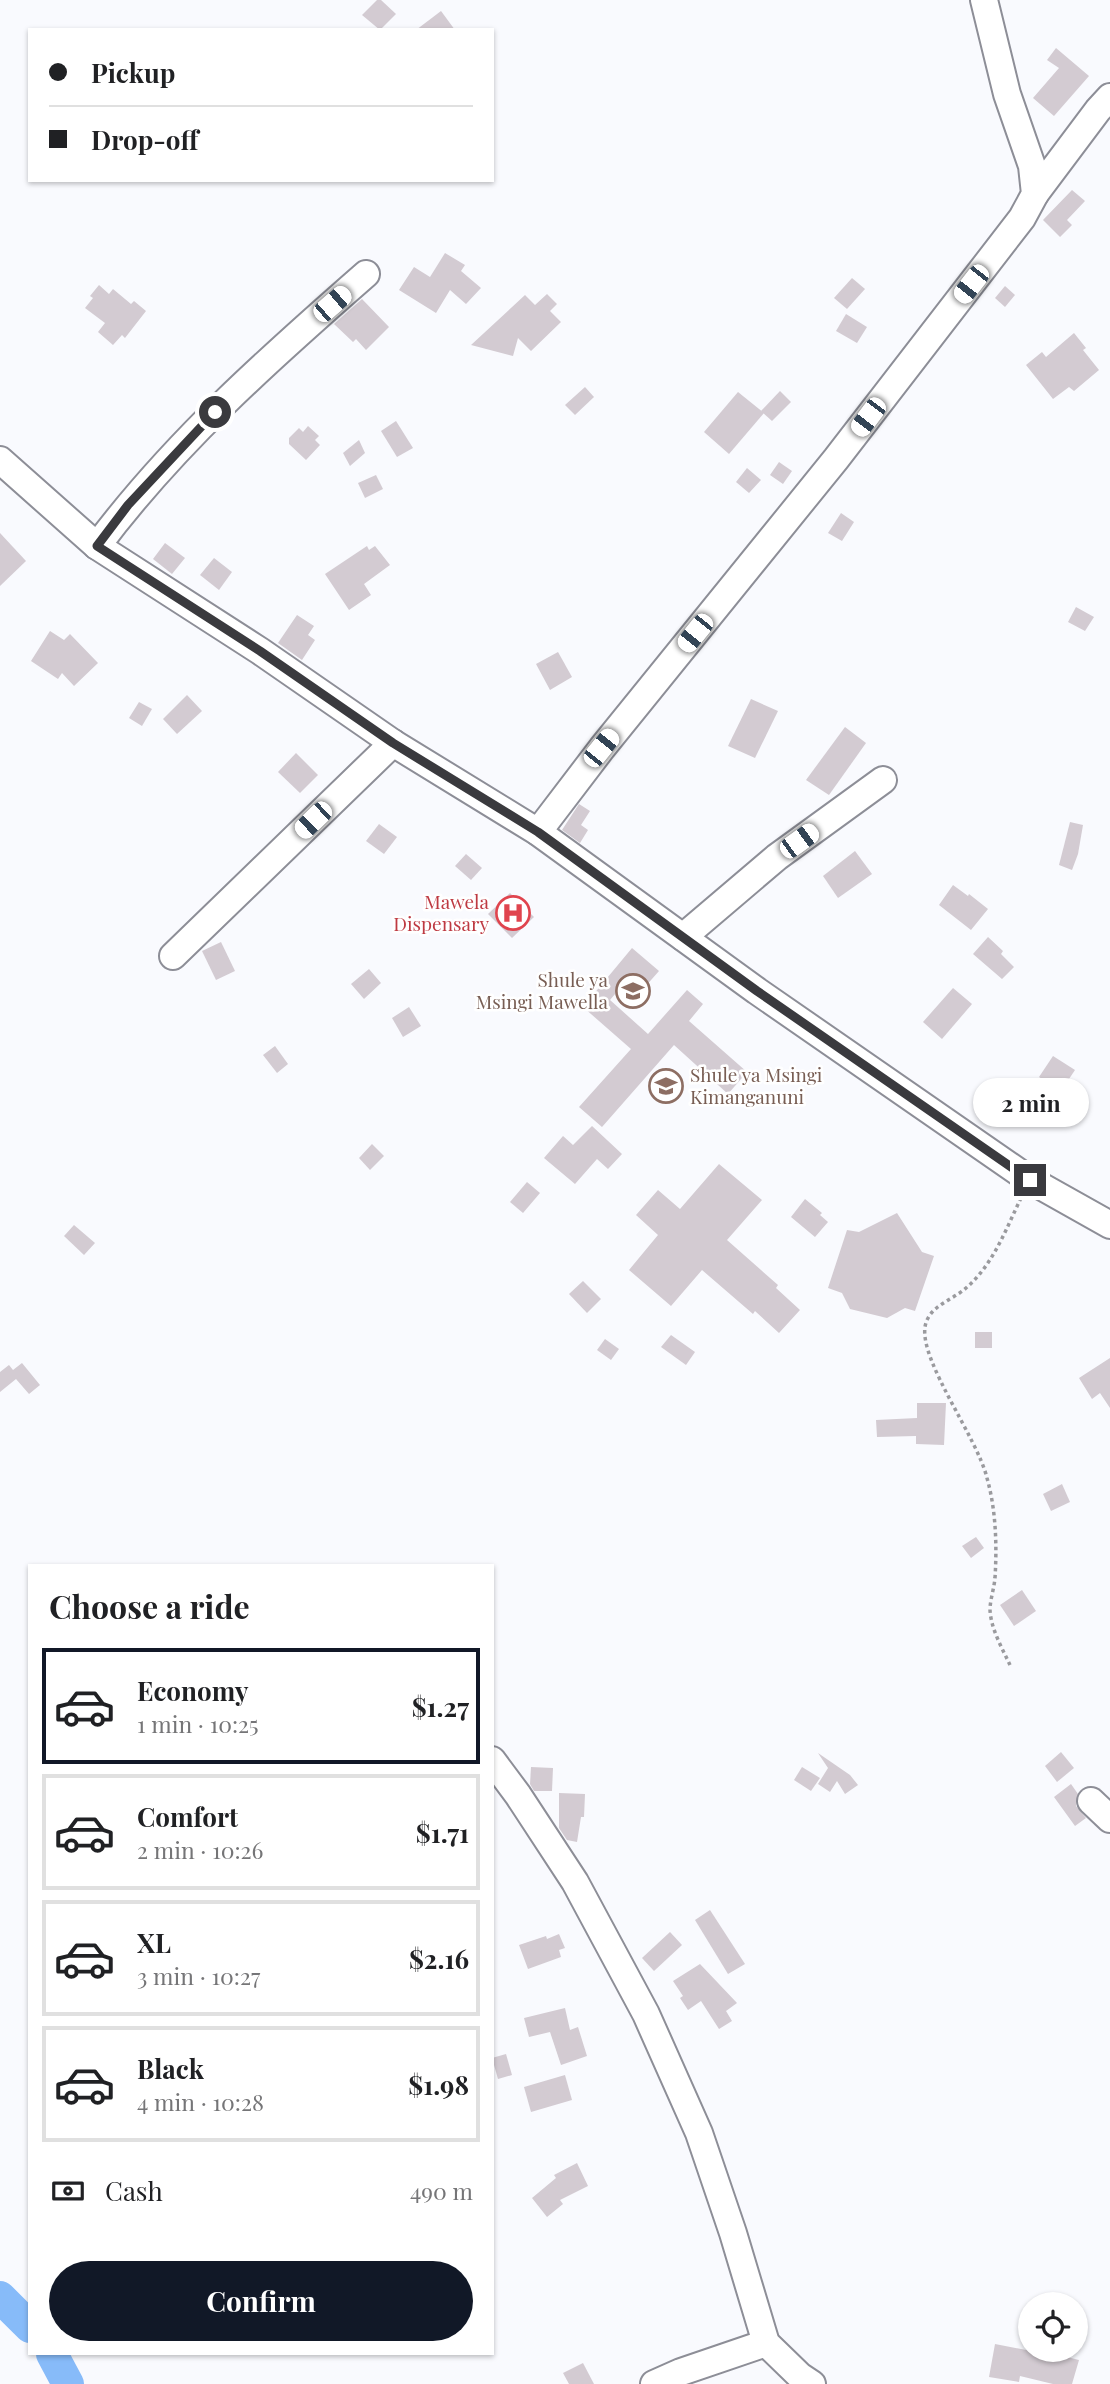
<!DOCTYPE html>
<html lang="en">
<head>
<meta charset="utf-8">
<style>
  :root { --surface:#fff; --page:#f6f6f6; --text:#202124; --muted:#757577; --line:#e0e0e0; --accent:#111827 }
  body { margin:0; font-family:"Playfair Display",serif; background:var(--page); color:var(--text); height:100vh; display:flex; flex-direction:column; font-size:26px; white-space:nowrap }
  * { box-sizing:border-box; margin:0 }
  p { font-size:23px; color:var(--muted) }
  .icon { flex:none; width:38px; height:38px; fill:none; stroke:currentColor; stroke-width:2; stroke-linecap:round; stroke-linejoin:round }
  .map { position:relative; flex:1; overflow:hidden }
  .details { position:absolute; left:28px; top:1564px; width:466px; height:791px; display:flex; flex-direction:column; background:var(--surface); border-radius:0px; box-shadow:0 2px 5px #0004 }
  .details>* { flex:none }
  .banner { position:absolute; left:28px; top:28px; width:466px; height:154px; border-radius:0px; box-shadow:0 2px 5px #0004; display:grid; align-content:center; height:154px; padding:0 21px; background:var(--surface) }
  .buttons { position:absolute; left:1018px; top:2292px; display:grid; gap:14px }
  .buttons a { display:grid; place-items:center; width:70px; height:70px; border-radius:50%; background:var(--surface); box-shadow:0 2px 5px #0004; font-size:35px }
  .end { position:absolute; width:32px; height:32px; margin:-16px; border:9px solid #3a3a3e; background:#fff; box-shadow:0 0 0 4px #fff }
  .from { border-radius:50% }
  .bubble { position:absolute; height:49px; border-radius:24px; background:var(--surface); box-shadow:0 2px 5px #0004; font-size:23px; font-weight:700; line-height:49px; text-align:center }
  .car { position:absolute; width:21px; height:42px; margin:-21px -10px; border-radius:9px; box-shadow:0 0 5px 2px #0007; background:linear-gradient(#fff 24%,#345 0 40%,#fff 0 76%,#345 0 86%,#fff 0) }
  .banner b { display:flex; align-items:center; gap:24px; height:66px; font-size:26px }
  .banner b+b { border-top:2px solid var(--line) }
  .banner i { width:18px; height:18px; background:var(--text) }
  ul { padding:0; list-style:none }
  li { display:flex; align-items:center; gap:21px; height:116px; margin:0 14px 10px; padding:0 7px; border:4px solid var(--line); border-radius:0px }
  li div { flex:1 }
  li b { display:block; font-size:26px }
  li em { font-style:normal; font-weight:700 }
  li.selected { border-color:var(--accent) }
  li>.icon { width:63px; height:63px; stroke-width:1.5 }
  h2 { padding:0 21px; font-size:32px; line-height:84px }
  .pay { display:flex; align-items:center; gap:18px; height:77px; padding:0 21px; font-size:26px }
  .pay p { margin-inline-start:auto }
  .cta { display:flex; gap:14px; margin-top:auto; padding:14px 21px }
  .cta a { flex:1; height:80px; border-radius:42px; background:var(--accent); color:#fff; font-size:28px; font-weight:700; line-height:80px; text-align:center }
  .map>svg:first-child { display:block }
</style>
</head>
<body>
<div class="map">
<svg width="1110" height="2384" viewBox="0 0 1110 2384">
  <rect width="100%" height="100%" fill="#f9fafe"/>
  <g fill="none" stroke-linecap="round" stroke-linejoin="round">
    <g stroke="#87bbf9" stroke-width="32">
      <path d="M0,2297L30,2327"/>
      <path d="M52,2354L68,2384"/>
    </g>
  </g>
  <g fill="#d3cbd2">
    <path d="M377,0H381L396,14L380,30L362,15Z"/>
    <path d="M441,11L455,30H416Z"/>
    <path d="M1056,48L1089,76L1054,116L1033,98L1059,68L1047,60Z"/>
    <path d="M1072,190L1085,201L1067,220L1072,225L1060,237L1043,220Z"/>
    <path d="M445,253L465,265L461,271L481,288L466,304L450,290L436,313L399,290L414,267L430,277Z"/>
    <path d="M852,278L865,289L847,309L834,298Z"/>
    <path d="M99,285L109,294L113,289L131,304L134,301L146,311L125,338L122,335L113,345L98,332L105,323L85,308L93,298L90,296Z"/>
    <path d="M1005,286L1015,295L1005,307L995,298Z"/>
    <path d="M547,294L557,304L550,311L561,322L531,351L518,338L513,356L471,345L525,295L535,305Z"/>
    <path d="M362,299L389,327L366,350L356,339L353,342L334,324Z"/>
    <path d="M846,314L867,327L857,343L836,331Z"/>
    <path d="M1074,333L1086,348L1083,350L1099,370L1074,391L1069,387L1053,399L1026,365L1042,352L1046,357Z"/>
    <path d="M585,387L594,397L575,415L565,405Z"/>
    <path d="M780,391L791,402L772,421L761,411Z"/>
    <path d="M738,392L764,413L729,454L704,432Z"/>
    <path d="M396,421L413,448L397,457L381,431Z"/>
    <path d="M308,426L319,436L315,440L320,445L306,460L289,444V438L299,428L303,432Z"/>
    <path d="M359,440L365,453L350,466L343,453Z"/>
    <path d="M779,462L792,471L783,484L770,475Z"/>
    <path d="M747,468L761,480L749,493L736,482Z"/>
    <path d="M376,475L383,489L365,498L358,483Z"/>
    <path d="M841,513L854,522L842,541L828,533Z"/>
    <path d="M0,533L26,561L0,586Z"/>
    <path d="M165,543L185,558L172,574L153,559Z"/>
    <path d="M367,546L369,550L375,546L390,565L364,584L371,595L349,610L325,574Z"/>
    <path d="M214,558L232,572L219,590L200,575Z"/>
    <path d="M1076,607L1094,617L1085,631L1068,622Z"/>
    <path d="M297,615L314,626L308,635L315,640L302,660L278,643Z"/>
    <path d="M50,631L64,640L70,634L98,663L74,686L62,673L58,679L31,661Z"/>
    <path d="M558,652L572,677L550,690L536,664Z"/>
    <path d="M187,695L202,711L177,734L163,719Z"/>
    <path d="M751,699L778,711L755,758L728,746Z"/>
    <path d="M139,702L152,709L142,726L129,718Z"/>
    <path d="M845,727L866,743L829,795L806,780Z"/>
    <path d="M296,753L318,775L300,793L278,772Z"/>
    <path d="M579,804L590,811L581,825L588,830L580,843L562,830Z"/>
    <path d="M1070,822L1083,825L1078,854L1072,870L1059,865Z"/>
    <path d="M379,824L397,837L384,854L366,841Z"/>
    <path d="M855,851L872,874L838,898L823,876Z"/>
    <path d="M466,854L482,868L471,880L455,866Z"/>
    <path d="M953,885L968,896L969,894L988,909L971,930L939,905Z"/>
    <path d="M510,893L534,917L512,938L488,914Z"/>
    <path d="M988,937L1003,951L1001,954L1014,967L1002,979L973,954Z"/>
    <path d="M221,942L235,971L216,980L202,951Z"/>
    <path d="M632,948L659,971L644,988L630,976L610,1000L648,1034L687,990L703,1004L689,1021L747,1072L728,1094L674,1045L602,1127L579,1107L631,1049L583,1007Z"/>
    <path d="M369,969L381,983L364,999L351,984Z"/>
    <path d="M953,988L972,1004L942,1039L923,1022Z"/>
    <path d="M409,1007L421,1026L403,1037L392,1018Z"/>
    <path d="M275,1046L288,1064L277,1073L263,1055Z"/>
    <path d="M1053,1056L1075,1070L1061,1091L1039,1077Z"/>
    <path d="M592,1126L622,1154L608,1169L597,1159L575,1184L544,1158L563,1136L573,1145Z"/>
    <path d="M372,1144L384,1156L370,1170L359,1158Z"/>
    <path d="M719,1164L762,1200L727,1240L778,1285L776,1288L800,1310L779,1333L755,1311L753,1314L702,1270L671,1306L629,1270L658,1235L636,1215L658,1190L680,1209Z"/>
    <path d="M527,1182L540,1193L523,1213L510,1202Z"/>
    <path d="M805,1199L822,1213L820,1215L828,1222L815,1237L791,1217Z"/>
    <path d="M897,1213L922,1252L934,1256L915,1311L905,1308L887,1318L850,1309L842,1293L828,1288L847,1230L859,1232Z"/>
    <path d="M74,1225L95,1243L84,1255L64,1236Z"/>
    <path d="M583,1281L601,1299L587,1313L569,1294Z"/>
    <rect x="975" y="1332" width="17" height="16"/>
    <path d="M671,1335L695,1352L686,1365L661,1347Z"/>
    <path d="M605,1339L619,1349L611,1360L597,1350Z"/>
    <path d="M1110,1358V1408L1100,1393L1092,1399L1079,1378Z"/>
    <path d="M22,1363L40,1385L29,1394L16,1379L0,1392V1372L9,1365L13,1370Z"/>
    <path d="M917,1403H946L944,1445L916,1444V1436L877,1437L876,1420L917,1418Z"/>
    <path d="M1062,1484L1070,1502L1051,1511L1043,1494Z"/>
    <path d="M976,1537L984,1548L971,1558L962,1546Z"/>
    <path d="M1022,1590L1036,1611L1014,1626L1000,1605Z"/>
    <path d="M1061,1752L1074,1768L1057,1782L1045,1766Z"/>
    <path d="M818,1753L850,1775L858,1785L845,1794L837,1781L830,1792L818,1784L828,1768Z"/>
    <path d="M531,1767L553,1768L552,1791H534L530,1784Z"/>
    <path d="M802,1767L820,1778L811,1791L794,1780Z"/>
    <path d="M1071,1784L1078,1794L1076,1806L1086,1818L1075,1826L1054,1797Z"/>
    <path d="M559,1793L585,1794L584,1817H581L577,1842L567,1840L559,1828Z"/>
    <path d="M710,1910L745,1964L728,1974L695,1920Z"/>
    <path d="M670,1932L682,1945L654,1971L642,1958Z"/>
    <path d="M559,1934L565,1948L559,1950L561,1957L528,1969L519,1945L546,1936L547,1939Z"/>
    <path d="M700,1964L737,2003L726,2011L732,2021L719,2029L701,2001L688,2010L680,1998L683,1996L673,1981Z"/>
    <path d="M565,2008L570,2030L578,2027L587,2056L561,2065L550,2032L529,2037L524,2018Z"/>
    <path d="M506,2054L512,2075L498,2079L492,2058Z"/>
    <path d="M565,2075L572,2100L531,2112L524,2087Z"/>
    <path d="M577,2163L588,2186L560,2200L563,2204L547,2217L532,2198L556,2178L554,2175Z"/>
    <path d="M995,2344L1046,2354L1047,2352L1079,2360L1072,2384H1053L1020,2376L1019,2382L989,2377Z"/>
    <path d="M583,2363L594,2384H569L563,2373Z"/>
  </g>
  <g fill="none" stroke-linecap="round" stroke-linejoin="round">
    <g stroke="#8d8e97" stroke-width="30">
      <g id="minor">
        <path d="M1035,194L1098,110L1110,97"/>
        <path d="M0,460L97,546L260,651L393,743L538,832L757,991L1030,1180L1110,1225"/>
        <path d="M97,546C174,443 270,358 366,274"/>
        <path d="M538,832L602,748L836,459L1022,218L1035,194L1032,166L1007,94L984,0"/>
        <path d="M683,937L777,857L883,780"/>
        <path d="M173,956L393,743"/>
        <path d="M492,1760L518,1795L575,1882L646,2014L699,2133L733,2233L766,2343L800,2376L812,2384"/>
        <path d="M1091,1801L1110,1819"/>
        <path d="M654,2384L681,2372L766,2343"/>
      </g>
    </g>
    <path stroke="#9a9a9e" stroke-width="3.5" stroke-dasharray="3.5 3.5" stroke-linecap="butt" d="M1010,1665C1002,1648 991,1629 990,1610C990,1600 994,1589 995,1578C997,1545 996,1510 987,1478C977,1437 920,1362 925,1327C928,1306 953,1300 966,1288C993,1265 1006,1229 1021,1198"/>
    <use href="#minor" stroke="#fff" stroke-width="26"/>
  </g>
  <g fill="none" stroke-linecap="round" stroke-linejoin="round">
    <path stroke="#3a3a3e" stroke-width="9" d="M215,412L128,505L97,546L260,651L393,743L538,832L757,991L1030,1180"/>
  </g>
  <defs>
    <g id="hospital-ring" transform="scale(1.75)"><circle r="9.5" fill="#fff" stroke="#e0444e" stroke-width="1.5"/><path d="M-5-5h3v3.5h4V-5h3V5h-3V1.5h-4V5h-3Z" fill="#e0444e"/></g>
    <g id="school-ring" transform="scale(1.75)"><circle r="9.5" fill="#fff" stroke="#8d6e63" stroke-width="1.5"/><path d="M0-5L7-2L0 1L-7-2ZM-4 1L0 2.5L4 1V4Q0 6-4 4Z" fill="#8d6e63"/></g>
  </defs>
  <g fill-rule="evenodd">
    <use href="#hospital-ring" x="513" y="913"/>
    <use href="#school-ring" x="633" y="991"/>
    <use href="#school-ring" x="666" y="1086"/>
  </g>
  <g text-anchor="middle" stroke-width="5" stroke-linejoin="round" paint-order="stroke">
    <g font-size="19" fill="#be3a42" stroke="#fff" text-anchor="end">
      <text x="489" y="909">Mawela<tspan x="489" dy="22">Dispensary</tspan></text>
    </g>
    <g font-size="19" fill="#785e54" stroke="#fff" text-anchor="end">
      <text x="608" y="987">Shule ya<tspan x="608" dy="22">Msingi Mawella</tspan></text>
      <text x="690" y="1082" text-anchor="start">Shule ya Msingi<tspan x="690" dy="22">Kimanganuni</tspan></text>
    </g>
  </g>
</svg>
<div class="buttons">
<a><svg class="icon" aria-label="locate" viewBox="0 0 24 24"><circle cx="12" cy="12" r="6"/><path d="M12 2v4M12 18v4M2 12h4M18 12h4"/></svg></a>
</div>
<i class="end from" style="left:215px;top:412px"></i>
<i class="end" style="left:1030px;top:1180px"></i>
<div class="bubble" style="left:973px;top:1078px;width:116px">2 min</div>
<i class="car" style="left:971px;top:284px;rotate:218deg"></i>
<i class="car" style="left:332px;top:304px;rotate:49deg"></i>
<i class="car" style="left:868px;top:417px;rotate:217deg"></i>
<i class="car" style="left:695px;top:633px;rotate:219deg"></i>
<i class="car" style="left:601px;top:748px;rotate:39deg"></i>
<i class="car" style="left:313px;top:820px;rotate:226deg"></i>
<i class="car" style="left:799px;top:841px;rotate:54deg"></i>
<div class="banner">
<b><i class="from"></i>Pickup</b>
<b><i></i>Drop-off</b>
</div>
<section class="details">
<h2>Choose a ride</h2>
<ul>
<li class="selected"><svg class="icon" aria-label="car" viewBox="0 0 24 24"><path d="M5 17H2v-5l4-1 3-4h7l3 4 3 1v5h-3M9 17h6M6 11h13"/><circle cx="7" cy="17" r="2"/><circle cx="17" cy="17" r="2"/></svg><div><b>Economy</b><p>1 min · 10:25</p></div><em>$1.27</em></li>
<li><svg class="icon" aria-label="car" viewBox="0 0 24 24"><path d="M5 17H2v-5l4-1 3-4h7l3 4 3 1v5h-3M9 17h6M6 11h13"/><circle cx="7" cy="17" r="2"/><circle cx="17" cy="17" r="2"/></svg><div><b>Comfort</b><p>2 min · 10:26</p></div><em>$1.71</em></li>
<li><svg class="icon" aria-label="car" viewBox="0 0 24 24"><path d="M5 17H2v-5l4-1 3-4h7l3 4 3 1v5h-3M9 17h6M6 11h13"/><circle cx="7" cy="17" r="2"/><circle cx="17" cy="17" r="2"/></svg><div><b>XL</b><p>3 min · 10:27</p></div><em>$2.16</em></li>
<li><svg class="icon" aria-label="car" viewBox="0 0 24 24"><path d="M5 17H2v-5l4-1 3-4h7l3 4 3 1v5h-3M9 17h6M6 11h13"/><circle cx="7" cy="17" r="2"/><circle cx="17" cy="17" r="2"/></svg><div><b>Black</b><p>4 min · 10:28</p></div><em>$1.98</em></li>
</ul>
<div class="pay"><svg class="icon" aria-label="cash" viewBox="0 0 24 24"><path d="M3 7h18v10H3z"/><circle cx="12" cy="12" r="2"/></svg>Cash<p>490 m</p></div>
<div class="cta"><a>Confirm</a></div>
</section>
</div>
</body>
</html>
